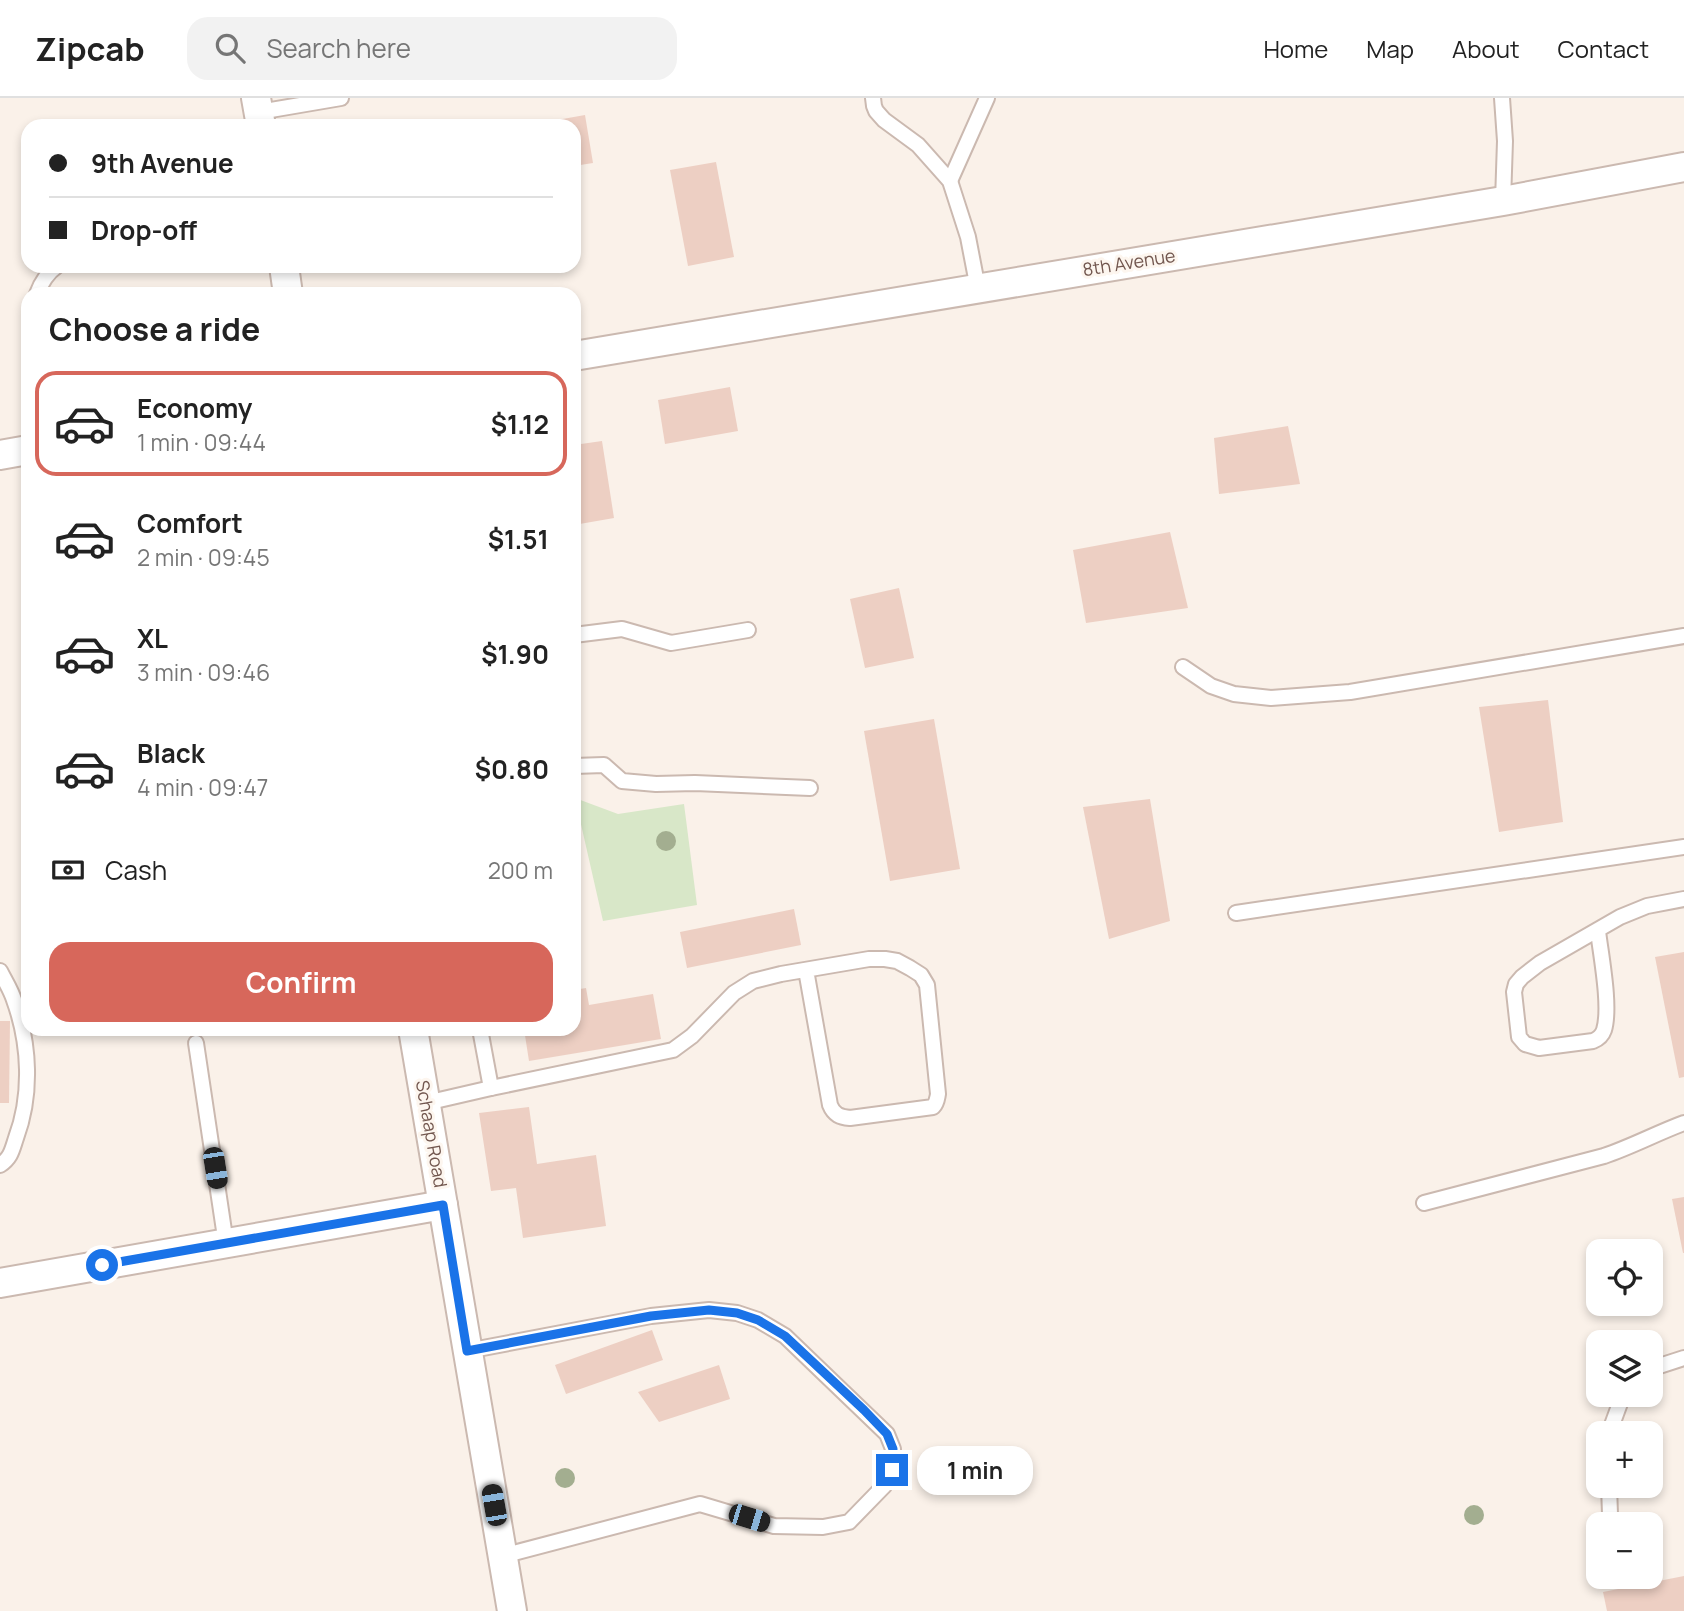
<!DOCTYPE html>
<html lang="en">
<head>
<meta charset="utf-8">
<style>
  :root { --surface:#fff; --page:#f2f2f2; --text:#222; --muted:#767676; --line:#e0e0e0; --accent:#d7675b }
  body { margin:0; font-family:Manrope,sans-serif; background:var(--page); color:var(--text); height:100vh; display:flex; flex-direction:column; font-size:26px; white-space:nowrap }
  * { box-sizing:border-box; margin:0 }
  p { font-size:23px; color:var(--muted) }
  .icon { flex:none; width:38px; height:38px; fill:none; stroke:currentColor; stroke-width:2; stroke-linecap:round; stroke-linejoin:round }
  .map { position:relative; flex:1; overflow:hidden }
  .sheet { position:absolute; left:21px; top:189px; width:560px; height:749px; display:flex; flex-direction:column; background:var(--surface); border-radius:21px; box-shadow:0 4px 10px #0003 }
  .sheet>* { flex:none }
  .guide { position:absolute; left:21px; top:21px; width:560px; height:154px; border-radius:21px; box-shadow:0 4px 10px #0003; display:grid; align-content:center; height:154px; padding:0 28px; background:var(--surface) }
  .fabs { position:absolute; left:1586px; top:1141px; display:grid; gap:14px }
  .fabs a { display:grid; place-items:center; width:77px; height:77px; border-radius:14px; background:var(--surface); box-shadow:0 4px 10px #0003; font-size:35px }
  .end { position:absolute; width:32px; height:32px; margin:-16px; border:9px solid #1a73e8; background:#fff; box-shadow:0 0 0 4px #fff }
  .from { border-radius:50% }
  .bubble { position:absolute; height:49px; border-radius:21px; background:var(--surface); box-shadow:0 4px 10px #0003; font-size:23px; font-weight:700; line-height:49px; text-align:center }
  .car { position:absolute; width:21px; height:42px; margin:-21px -10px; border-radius:9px; box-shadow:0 0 5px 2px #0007; background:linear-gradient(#222 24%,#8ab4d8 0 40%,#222 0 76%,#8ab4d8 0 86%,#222 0) }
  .guide b { display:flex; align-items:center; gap:24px; height:66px; font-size:26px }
  .guide b+b { border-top:2px solid var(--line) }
  .guide i { width:18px; height:18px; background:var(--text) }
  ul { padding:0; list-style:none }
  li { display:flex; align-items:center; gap:21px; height:105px; margin:0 14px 10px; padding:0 14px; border:4px solid transparent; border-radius:21px }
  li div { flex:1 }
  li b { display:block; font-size:26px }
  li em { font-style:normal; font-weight:700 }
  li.current { border-color:var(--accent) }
  li>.icon { width:63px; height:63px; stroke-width:1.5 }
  h2 { padding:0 28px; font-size:32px; line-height:84px }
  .pay { display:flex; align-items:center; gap:18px; height:77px; padding:0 28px; font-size:26px }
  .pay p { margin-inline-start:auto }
  .primary-button { display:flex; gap:14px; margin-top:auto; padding:14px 28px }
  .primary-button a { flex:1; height:80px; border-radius:21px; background:var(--accent); color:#fff; font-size:28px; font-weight:700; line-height:80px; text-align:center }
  header { display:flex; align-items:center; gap:42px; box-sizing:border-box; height:98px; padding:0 35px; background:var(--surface); border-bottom:2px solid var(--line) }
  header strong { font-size:33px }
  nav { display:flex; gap:38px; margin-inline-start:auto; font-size:24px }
  .search { width:490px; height:63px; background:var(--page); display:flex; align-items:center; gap:18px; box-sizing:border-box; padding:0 24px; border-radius:21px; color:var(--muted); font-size:26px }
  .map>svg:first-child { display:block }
</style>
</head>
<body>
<header>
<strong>Zipcab</strong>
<div class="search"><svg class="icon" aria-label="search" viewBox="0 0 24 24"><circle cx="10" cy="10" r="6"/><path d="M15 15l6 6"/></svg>Search here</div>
<nav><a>Home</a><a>Map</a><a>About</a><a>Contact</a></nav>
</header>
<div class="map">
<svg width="1684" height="1513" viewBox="0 0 1684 1513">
  <rect width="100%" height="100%" fill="#faf1e9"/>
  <path fill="#d8e7c8" d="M575,700L618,716L684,706L697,807L603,823Z"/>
  <g fill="#edcfc3">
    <path d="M585,17L593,65L574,68V28H529V27Z"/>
    <path d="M716,64L734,159L688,168L670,72Z"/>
    <path d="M730,289L738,333L665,346L658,302Z"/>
    <path d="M1288,328L1300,386L1219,396L1214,340Z"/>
    <path d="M602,343L614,420L574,427V347Z"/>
    <path d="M1170,434L1188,510L1086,525L1073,452Z"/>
    <path d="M899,490L914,560L865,570L850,501Z"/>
    <path d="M1548,602L1563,724L1499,734L1479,609Z"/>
    <path d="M934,621L960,771L890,783L864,633Z"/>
    <path d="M1150,701L1170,823L1109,841L1083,709Z"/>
    <path d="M794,811L801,847L687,870L680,834Z"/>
    <path d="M1684,854V979L1679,980L1655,859Z"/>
    <path d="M586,890L589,907L653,896L661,941L529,963L524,931H574V892Z"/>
    <path d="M0,923H10L9,1005H0Z"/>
    <path d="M529,1009L537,1066L596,1057L606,1128L523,1140L516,1090L491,1093L479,1015Z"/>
    <path d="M1684,1099V1155H1683L1672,1101Z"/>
    <path d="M652,1232L663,1262L566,1296L555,1267Z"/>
    <path d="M719,1267L730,1301L659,1324L638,1294Z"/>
    <path d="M1684,1478V1513H1607L1603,1494Z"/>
  </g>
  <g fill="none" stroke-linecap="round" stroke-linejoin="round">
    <g stroke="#cbb9b0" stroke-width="18">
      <g id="service">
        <path d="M873,0L874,8L876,13L884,22L918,47L950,83L968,139L978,191"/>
        <path d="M1502,0L1505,43L1503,103"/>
        <path d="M259,14L341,0"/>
        <path d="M950,83L987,0"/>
        <path d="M37,196C41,185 47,175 57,168"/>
        <path d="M574,537L622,531L671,545L748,532"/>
        <path d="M1183,569L1211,588L1234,596L1271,600L1350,594L1684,538"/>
        <path d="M574,668L604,667L622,683L656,686L695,685L810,690"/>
        <path d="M1236,815L1684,749"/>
        <path d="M1598,833C1601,858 1611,909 1604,932C1602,938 1598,941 1593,943L1539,950L1525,946L1519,939L1514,894L1516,886L1522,879L1540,865L1620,819L1647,808L1684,801"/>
        <path d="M0,873C5,883 11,892 14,902C30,946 32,997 16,1040C12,1052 11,1060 0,1067"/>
        <path d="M480,931L491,990"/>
        <path d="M196,945L226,1146"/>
        <path d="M426,1005L491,990L673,952L692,938L734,895L753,883L781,876L869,861H885L897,863L910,870L921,877L927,887L938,996C937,1001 937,1005 933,1009L850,1020C840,1019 834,1017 830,1007L806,872"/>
        <path d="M1424,1105L1604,1058C1631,1049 1657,1035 1684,1025"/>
        <path d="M467,1253L651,1218L709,1212L737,1215L758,1222L785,1238L887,1336L893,1351L892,1372L884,1388L849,1424L823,1429L774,1428L700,1406L502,1458"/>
        <path d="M1650,1271L1684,1260"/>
        <path d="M1611,1335L1612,1327L1623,1297"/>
        <path d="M1609,1388L1610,1416"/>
      </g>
    </g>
    <g stroke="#cbb9b0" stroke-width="32">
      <g id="minor">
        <path d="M256,0L261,28"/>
        <path d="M284,168L288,196"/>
        <path d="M574,258L1503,103L1684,69"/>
        <path d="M0,357L28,352"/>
        <path d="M413,931L512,1513"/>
        <path d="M0,1185L443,1107"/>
      </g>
    </g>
    <use href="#service" stroke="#fff" stroke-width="14"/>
    <use href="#minor" stroke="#fff" stroke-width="28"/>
  </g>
  <g fill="#a3ae90">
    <circle cx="666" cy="743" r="10"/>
    <circle cx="565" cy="1380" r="10"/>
    <circle cx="1474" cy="1417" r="10"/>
  </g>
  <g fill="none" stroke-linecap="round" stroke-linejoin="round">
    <path stroke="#1a73e8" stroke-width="9" d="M102,1167L443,1107L467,1253L651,1218L709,1212L737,1215L758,1222L785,1238L864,1312L887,1336L893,1351L892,1372"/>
  </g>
  <g text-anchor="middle" stroke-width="6" stroke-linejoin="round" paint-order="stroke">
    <g font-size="18" fill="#72574f" stroke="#fdf6ef">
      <text transform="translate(1129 165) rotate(-9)" y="6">8th Avenue</text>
      <text transform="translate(431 1036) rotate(80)" y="6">Schaap Road</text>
    </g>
  </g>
</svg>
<div class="fabs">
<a><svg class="icon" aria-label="locate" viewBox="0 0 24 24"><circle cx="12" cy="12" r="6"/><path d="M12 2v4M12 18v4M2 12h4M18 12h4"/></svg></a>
<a><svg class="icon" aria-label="layers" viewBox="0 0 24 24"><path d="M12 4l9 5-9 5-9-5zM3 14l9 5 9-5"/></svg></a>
<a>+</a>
<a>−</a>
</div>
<i class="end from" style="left:102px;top:1167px"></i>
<i class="end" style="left:892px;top:1372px"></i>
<div class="bubble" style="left:917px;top:1348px;width:116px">1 min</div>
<i class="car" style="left:215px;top:1070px;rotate:171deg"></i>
<i class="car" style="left:494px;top:1407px;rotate:350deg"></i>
<i class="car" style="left:749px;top:1420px;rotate:107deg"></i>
<div class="guide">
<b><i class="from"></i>9th Avenue</b>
<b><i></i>Drop-off</b>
</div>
<section class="sheet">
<h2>Choose a ride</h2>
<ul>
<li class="current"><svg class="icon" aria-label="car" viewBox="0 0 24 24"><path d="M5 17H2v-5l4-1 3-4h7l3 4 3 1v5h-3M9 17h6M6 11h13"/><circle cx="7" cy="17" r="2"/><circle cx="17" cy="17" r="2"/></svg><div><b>Economy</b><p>1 min · 09:44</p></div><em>$1.12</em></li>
<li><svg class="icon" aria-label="car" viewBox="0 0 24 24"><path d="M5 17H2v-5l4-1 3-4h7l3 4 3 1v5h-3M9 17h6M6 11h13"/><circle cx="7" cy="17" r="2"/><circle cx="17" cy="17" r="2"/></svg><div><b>Comfort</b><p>2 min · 09:45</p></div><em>$1.51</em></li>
<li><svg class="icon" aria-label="car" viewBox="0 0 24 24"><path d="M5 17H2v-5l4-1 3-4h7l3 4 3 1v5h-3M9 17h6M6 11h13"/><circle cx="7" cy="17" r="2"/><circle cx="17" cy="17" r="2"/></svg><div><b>XL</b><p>3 min · 09:46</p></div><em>$1.90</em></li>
<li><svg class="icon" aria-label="car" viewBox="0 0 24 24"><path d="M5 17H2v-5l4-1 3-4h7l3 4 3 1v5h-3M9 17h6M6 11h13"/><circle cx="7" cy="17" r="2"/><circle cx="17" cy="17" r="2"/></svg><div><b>Black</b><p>4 min · 09:47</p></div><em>$0.80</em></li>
</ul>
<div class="pay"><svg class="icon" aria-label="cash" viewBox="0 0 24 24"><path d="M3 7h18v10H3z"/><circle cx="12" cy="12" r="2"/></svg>Cash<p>200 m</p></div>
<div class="primary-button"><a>Confirm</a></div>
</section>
</div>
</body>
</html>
